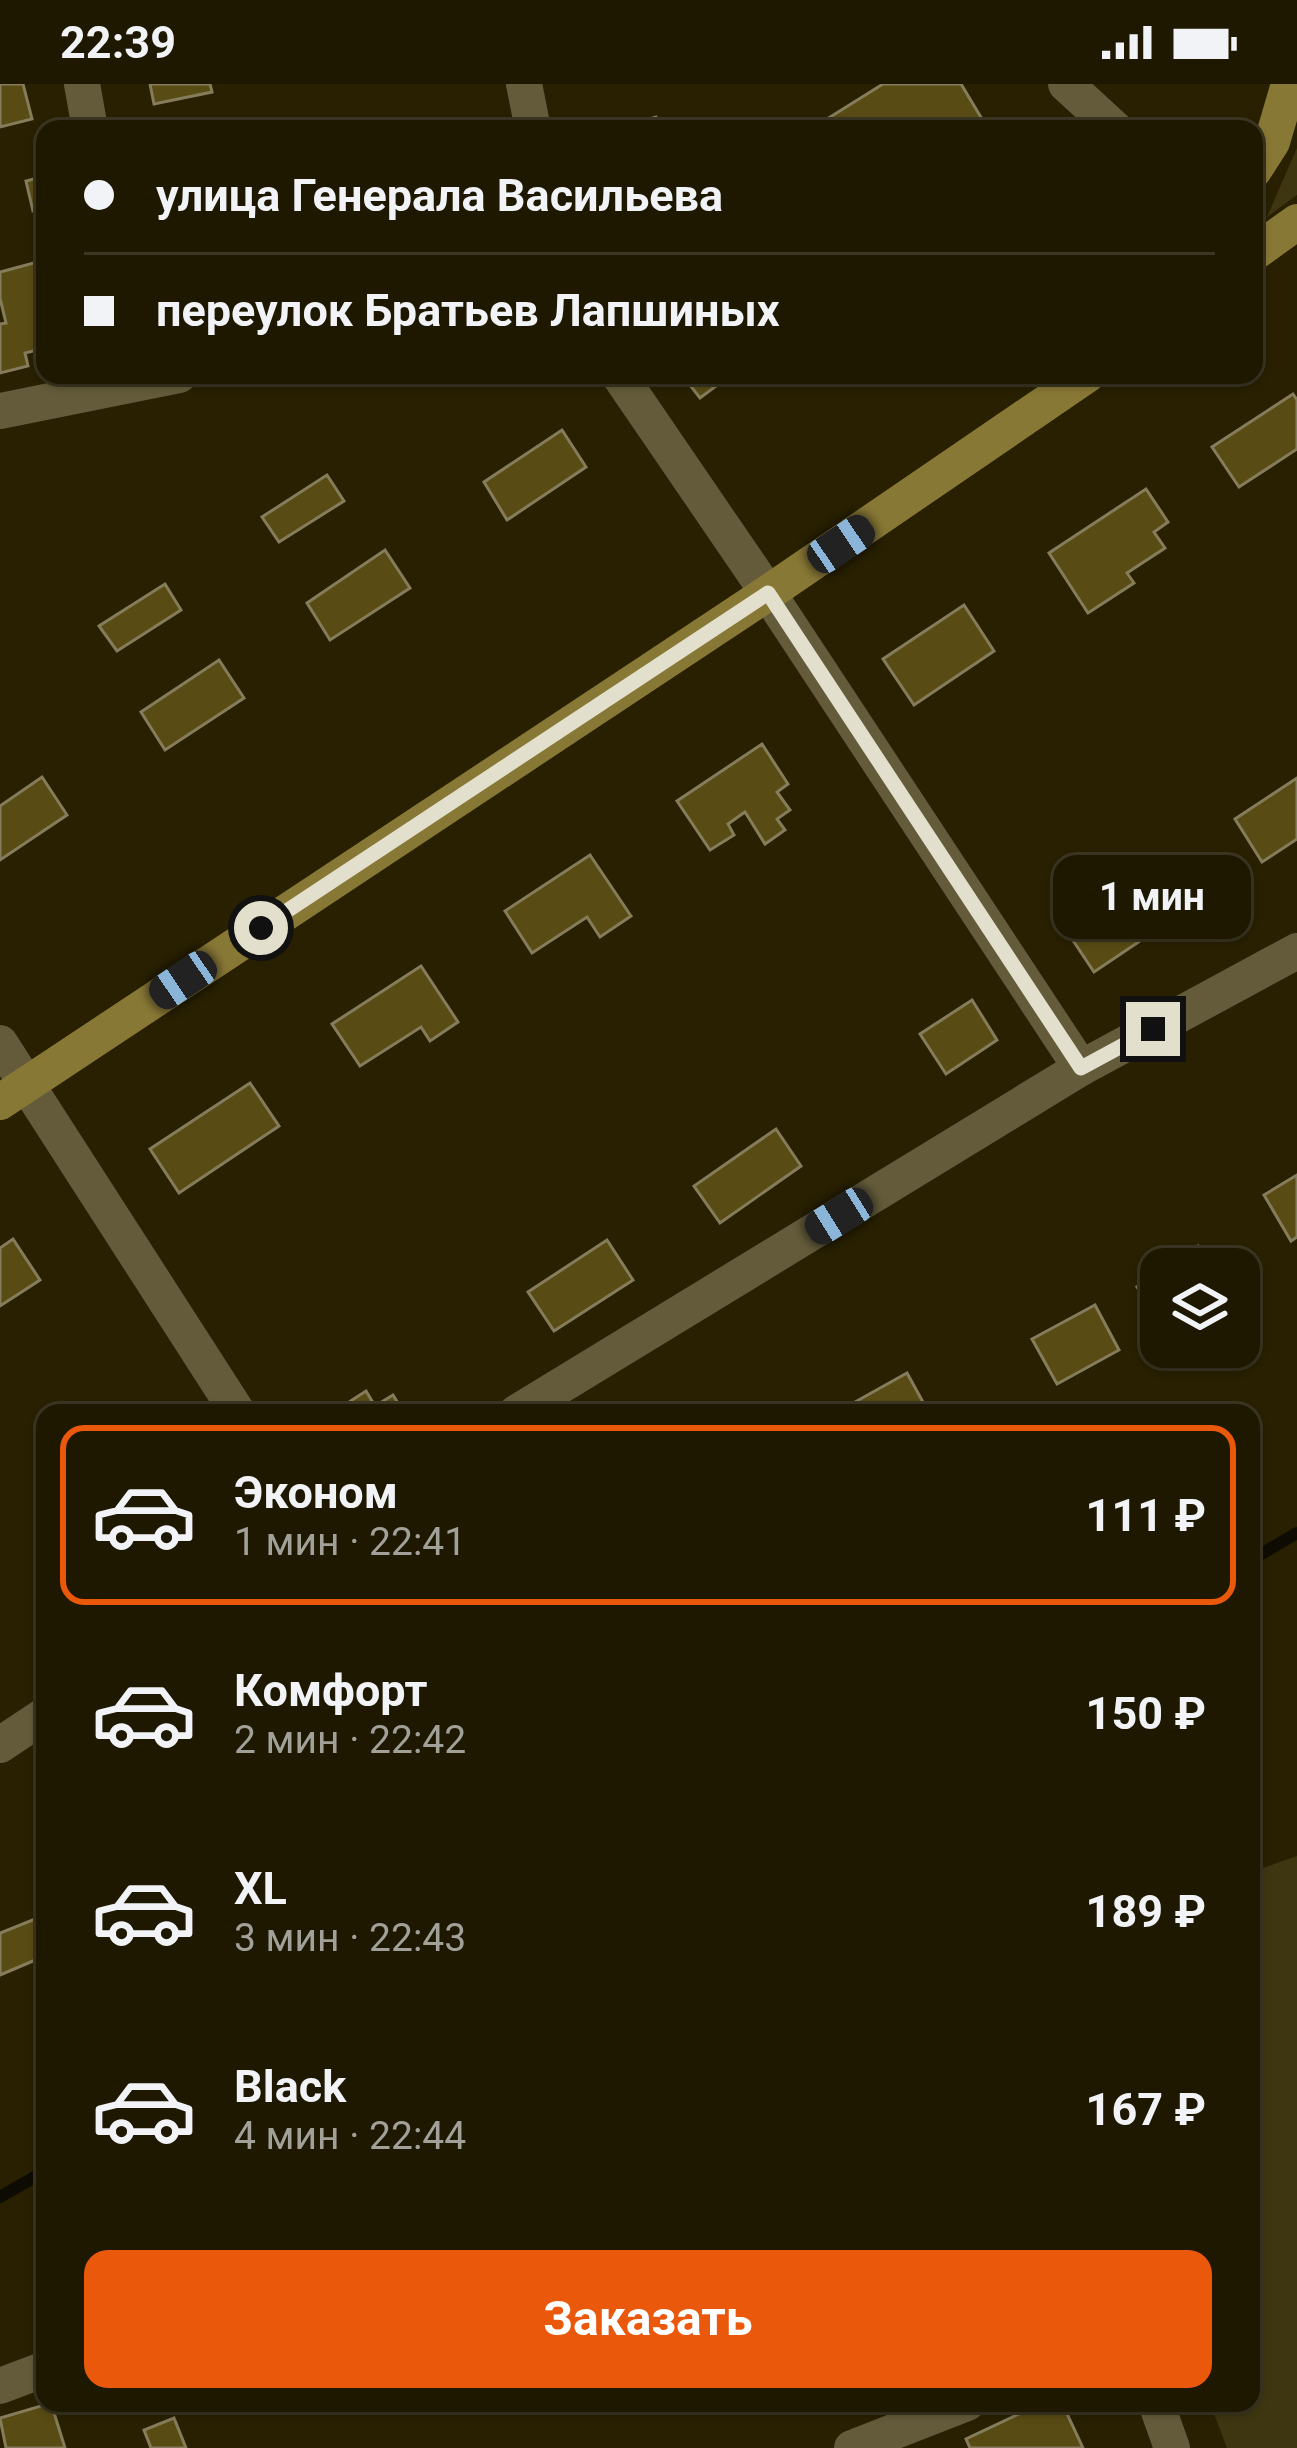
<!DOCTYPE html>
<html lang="ru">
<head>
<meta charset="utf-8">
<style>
  :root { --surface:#1e1801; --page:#2b2510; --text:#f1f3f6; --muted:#a1a099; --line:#3c3723; --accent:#ea580c }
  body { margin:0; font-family:Roboto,sans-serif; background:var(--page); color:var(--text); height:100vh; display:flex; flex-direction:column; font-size:45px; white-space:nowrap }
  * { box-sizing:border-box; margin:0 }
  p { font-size:39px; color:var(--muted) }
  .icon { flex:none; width:66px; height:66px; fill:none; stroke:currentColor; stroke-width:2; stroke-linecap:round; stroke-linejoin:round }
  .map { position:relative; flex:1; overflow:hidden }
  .details { position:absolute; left:36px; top:1320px; width:1224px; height:1008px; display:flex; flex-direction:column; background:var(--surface); border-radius:24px; box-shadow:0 3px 9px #0004,0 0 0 3px var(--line) }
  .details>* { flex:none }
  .hud { position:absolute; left:36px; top:36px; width:1227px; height:264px; border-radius:24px; box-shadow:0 3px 9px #0004,0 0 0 3px var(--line); display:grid; align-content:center; height:264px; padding:0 48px; background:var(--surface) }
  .buttons { position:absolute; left:1140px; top:1164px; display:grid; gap:24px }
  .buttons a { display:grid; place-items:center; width:120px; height:120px; border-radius:24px; background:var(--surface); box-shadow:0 3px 9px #0004,0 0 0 3px var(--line); font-size:60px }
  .end { position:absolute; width:54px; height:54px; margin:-27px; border:15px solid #e3dfcd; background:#111; box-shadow:0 0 0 6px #111 }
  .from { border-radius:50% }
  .bubble { position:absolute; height:84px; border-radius:24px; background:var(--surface); box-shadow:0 3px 9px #0004,0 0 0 3px var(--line); font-size:39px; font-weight:700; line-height:84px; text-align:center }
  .car { position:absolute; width:36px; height:72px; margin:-36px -18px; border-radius:15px; box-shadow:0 0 9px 3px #0007; background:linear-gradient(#222 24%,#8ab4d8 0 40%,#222 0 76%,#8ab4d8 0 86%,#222 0) }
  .hud b { display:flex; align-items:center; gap:42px; height:114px; font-size:45px }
  .hud b+b { border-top:3px solid var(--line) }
  .hud i { width:30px; height:30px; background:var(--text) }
  ul { padding:21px 0 0; list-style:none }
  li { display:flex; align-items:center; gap:36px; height:180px; margin:0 24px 18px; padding:0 24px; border:6px solid transparent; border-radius:24px }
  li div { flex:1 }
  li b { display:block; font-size:45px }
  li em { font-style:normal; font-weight:700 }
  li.selected { border-color:var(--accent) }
  li>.icon { width:108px; height:108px; stroke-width:1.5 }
  .action { display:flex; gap:24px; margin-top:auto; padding:24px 48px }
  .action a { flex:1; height:138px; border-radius:24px; background:var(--accent); color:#fff; font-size:48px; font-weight:700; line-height:138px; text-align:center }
  .status { display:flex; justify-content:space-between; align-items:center; height:84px; padding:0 60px; background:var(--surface); direction:ltr }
  .status svg { height:33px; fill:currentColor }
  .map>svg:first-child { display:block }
</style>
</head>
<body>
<div class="status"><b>22:39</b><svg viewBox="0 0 49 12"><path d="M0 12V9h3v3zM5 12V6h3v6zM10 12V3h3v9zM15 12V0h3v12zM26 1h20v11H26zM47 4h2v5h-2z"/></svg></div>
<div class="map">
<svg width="1297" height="2364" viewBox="0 0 1297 2364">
  <rect width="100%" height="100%" fill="#282001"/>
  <g fill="#3e3611">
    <path d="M1297,64V111L1267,133Z"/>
    <path d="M1297,1772V2364H1227L1210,2319H1251V1788Z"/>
  </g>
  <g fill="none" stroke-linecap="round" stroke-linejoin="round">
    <g stroke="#0e0b02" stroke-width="12">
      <path d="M1251,1476L1297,1449"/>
      <path d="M0,2113L45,2087"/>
    </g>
  </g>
  <g fill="#584b14" stroke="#857c5b" stroke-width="3">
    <path d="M0,0H23L32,35L0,43Z"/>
    <path d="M150,0H210L212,8L154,20Z"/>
    <path d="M883,0H961L988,45H811Z"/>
    <path d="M656,33L659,45H612Z"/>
    <path d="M45,92V124L33,127L26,97Z"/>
    <path d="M45,176V264L25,269L28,282L0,289V240L6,239L0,214V188Z"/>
    <path d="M682,291H731L700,314Z"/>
    <path d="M1293,310L1297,316V365L1239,403L1212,363Z"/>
    <path d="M562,346L586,383L507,436L484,398Z"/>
    <path d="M327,391L344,417L279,458L262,433Z"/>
    <path d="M1146,405L1168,438L1154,448L1165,464L1127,489L1134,499L1088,529L1049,469Z"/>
    <path d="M385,466L410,504L330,556L307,519Z"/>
    <path d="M165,500L181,526L117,567L99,542Z"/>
    <path d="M964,521L994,567L914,621L883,575Z"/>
    <path d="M219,576L244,614L165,666L141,628Z"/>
    <path d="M762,660L788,700L777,708L790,726L777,735L785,746L765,760L745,728L728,740L734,751L710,766L677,717Z"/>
    <path d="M42,693L67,731L0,776V722Z"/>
    <path d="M1297,694V755L1262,778L1235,735Z"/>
    <path d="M590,771L631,832L600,853L587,833L532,869L505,827Z"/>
    <path d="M1152,788L1180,830L1094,888L1066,846Z"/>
    <path d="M421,882L458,938L430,957L421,943L360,982L332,940Z"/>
    <path d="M972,916L997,956L946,990L920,950Z"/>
    <path d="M250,999L279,1042L179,1109L150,1065Z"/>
    <path d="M776,1045L801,1082L720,1139L694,1102Z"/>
    <path d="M1297,1091V1153L1291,1157L1264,1111Z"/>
    <path d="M13,1155L40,1196L0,1222V1164Z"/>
    <path d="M607,1156L633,1196L554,1247L528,1208Z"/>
    <path d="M1198,1162L1214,1185H1163Z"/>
    <path d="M1161,1186V1240L1137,1203Z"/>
    <path d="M1095,1221L1119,1266L1057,1300L1032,1255Z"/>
    <path d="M907,1289L929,1329H861L855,1318Z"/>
    <path d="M366,1307L375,1322L393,1311L404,1329H332Z"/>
    <path d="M45,1831V1886L40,1874L0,1891V1849Z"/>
    <path d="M51,2319L65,2364H6L0,2334Z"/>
    <path d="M1042,2319H1062L1083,2364H970L966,2355Z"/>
    <path d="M174,2334L186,2364H151L144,2346Z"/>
  </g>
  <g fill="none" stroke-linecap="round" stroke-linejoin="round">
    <g stroke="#635b3a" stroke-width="36">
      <path d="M82,0L90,45"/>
      <path d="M524,0L533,45"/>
      <path d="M1066,0L1115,45"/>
      <path d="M619,291L768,509L1081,984"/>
      <path d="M0,327L179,291"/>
      <path d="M0,959L238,1329"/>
      <path d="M516,1329L1081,984L1297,867"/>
      <path d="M0,1661L45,1631"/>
      <path d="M0,2302L45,2285"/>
      <path d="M1156,2319L1172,2364"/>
      <path d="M852,2364L967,2319"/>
    </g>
    <g stroke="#887836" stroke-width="36">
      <path d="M1254,86L1272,58L1289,0"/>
      <path d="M1254,169L1297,138"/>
      <path d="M0,1018L768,509L1087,291"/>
    </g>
  </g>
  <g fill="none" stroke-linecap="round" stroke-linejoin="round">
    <path stroke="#e3dfcd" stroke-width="15" d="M261,844L768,509L1081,984L1153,945"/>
  </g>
</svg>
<div class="buttons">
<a><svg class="icon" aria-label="layers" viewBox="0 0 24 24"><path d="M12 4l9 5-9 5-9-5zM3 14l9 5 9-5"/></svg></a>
</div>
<i class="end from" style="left:261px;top:844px"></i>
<i class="end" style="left:1153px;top:945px"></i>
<div class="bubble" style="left:1053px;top:771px;width:198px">1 мин</div>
<i class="car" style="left:841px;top:460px;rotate:56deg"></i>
<i class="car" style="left:183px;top:896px;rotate:236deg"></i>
<i class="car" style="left:839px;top:1132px;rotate:238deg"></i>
<div class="hud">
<b><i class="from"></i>улица Генерала Васильева</b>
<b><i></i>переулок Братьев Лапшиных</b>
</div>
<section class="details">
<ul>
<li class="selected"><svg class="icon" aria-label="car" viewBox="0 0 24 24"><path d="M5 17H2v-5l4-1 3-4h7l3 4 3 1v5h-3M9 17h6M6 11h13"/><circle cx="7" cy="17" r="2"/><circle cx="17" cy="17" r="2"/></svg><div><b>Эконом</b><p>1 мин · 22:41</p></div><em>111 ₽</em></li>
<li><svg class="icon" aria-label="car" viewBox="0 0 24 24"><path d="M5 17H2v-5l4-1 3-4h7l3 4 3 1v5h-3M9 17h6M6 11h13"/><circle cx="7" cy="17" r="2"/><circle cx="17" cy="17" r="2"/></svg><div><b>Комфорт</b><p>2 мин · 22:42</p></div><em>150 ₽</em></li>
<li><svg class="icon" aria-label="car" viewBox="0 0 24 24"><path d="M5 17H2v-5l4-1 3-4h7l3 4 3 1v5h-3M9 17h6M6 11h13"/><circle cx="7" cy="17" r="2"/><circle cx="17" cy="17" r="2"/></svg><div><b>XL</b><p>3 мин · 22:43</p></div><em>189 ₽</em></li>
<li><svg class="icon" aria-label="car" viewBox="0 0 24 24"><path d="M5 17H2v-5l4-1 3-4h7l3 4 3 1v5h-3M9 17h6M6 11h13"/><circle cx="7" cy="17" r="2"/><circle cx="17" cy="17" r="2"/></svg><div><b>Black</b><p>4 мин · 22:44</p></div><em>167 ₽</em></li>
</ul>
<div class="action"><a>Заказать</a></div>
</section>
</div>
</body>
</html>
